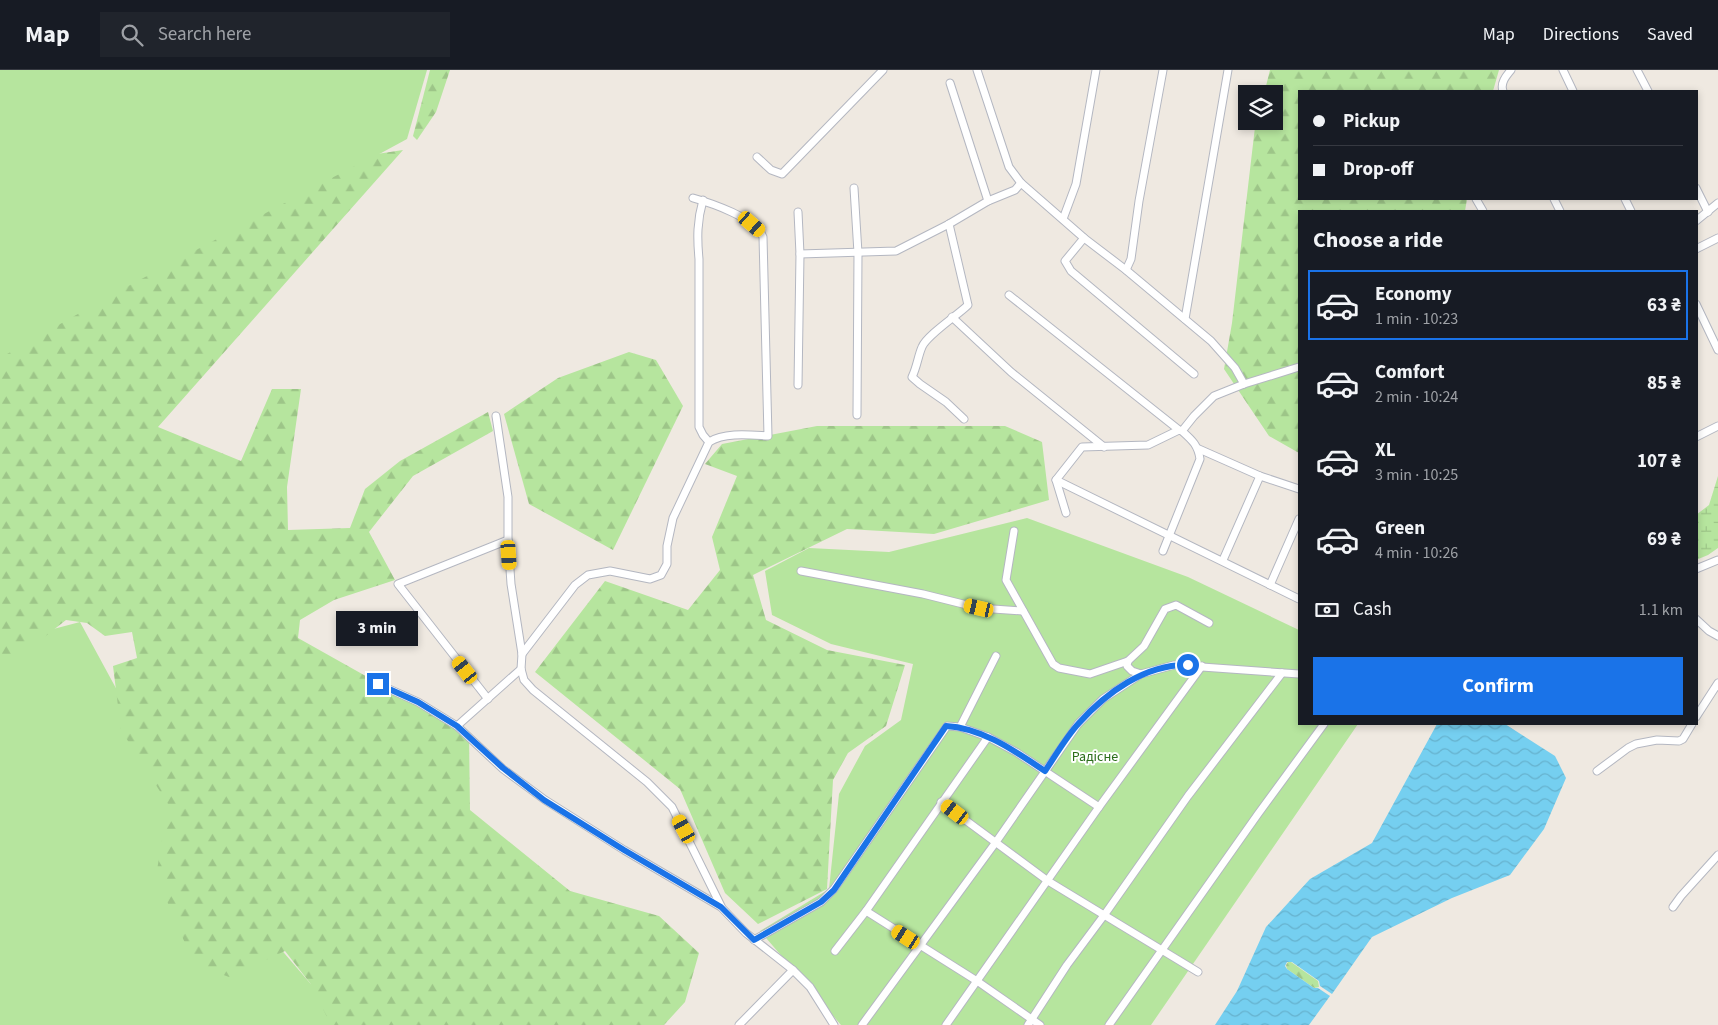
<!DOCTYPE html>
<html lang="en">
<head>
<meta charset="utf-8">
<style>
  :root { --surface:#171b24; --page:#20242c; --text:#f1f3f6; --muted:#9ea1a6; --line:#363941; --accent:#1a73e8 }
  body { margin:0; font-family:"Source Sans 3",sans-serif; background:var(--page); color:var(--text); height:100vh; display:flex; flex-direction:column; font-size:19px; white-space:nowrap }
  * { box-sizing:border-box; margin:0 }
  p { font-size:16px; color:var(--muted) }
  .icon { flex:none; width:28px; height:28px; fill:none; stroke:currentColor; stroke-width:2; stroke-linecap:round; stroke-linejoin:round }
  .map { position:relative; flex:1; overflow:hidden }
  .side { position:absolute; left:1298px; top:140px; width:400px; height:515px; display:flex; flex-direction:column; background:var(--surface); border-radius:0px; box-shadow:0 2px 8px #0003 }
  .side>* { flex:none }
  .top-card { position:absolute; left:1298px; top:20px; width:400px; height:110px; border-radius:0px; box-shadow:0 2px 8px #0003; display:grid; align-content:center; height:110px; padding:0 15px; background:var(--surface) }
  .controls { position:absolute; left:1238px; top:15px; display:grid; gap:10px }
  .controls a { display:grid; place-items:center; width:45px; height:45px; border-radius:0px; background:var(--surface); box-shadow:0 2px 8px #0003; font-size:25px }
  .end { position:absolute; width:22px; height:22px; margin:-11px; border:6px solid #1a73e8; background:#fff; box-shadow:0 0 0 2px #fff }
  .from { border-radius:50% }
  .bubble { position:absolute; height:35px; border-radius:0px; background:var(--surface); box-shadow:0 2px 8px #0003; font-size:16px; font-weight:700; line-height:35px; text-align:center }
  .car { position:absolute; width:15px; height:30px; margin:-15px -8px; border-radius:6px; box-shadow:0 0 4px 1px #0007; background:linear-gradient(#f5c518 24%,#345 0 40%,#f5c518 0 76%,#345 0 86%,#f5c518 0) }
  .top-card b { display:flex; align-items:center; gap:18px; height:48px; font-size:19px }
  .top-card b+b { border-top:1px solid var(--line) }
  .top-card i { width:12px; height:12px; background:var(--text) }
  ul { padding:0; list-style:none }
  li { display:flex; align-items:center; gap:15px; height:70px; margin:0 10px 8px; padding:0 5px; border:2px solid transparent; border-radius:0px }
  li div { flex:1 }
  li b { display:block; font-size:19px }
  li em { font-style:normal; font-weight:700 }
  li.on { border-color:var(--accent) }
  li>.icon { width:45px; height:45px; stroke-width:1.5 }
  h2 { padding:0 15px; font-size:22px; line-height:60px }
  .pay { display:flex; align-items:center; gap:12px; height:55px; padding:0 15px; font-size:19px }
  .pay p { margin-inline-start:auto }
  .primary-button { display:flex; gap:10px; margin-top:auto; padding:10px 15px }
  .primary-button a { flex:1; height:58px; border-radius:0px; background:var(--accent); color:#fff; font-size:20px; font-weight:700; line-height:58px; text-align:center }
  header { display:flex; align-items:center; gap:30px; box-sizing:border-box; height:70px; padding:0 25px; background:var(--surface); border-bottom:1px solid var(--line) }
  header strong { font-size:24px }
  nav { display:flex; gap:28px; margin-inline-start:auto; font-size:18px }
  .search { width:350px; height:45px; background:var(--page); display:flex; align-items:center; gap:12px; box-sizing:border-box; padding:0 18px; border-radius:0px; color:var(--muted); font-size:19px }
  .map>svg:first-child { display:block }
</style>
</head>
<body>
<header>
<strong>Map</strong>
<div class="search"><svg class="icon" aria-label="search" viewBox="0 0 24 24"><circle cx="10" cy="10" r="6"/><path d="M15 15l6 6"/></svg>Search here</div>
<nav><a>Map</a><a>Directions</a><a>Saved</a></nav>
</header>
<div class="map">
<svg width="1718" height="955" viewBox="0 0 1718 955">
  <defs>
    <pattern id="forest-firs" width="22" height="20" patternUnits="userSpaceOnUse" patternTransform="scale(1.25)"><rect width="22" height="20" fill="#b6e59e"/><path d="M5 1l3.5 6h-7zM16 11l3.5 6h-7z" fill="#9dc588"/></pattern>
    <pattern id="wetland-marsh" width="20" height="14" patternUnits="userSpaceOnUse" patternTransform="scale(1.25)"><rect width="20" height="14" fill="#b6e59e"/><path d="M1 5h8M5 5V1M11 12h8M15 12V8" fill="none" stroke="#9dc588"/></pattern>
    <pattern id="water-waves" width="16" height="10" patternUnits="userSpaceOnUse" patternTransform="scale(1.25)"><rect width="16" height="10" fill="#75cff0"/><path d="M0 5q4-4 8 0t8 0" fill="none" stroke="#66b2ce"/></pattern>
  </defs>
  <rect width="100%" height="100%" fill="#efe9e1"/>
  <g fill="#b6e59e">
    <path d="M0,0H427L407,69L0,290Z"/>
    <path d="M1027,448L1188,507L1299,560V654H1358L1151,955H841L760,861L829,819L839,724L865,676L901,650L913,594L831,574L772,545L765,501L809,478L889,482Z"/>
    <path d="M80,552L218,806L346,955H0V573Z"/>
  </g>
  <g fill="url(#forest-firs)">
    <path d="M430,0H450L436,42L417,70L413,66Z"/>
    <path d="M1270,0H1499L1493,21H1299V129H1467L1465,141H1299V383L1269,366L1224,299L1232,253L1255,57L1256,51H1274V24H1264Z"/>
    <path d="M403,80L158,357L241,391L272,319H301L287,417L288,460L350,458L365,419L400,391L488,342L493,361L413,406L369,462L395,510L334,530L300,550L298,568L469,664L470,740L570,821L659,846L699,883L685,932L664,955H331L310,913L285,881L229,907L194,894L156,806L168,734L121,660L113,596L137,588L132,562L105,566L87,553L66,550L0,602V288L115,223L377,84Z"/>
    <path d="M629,282L656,290L683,336L613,480L529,434L504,344L558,308Z"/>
    <path d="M817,356H1005L1042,372L1049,430L934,464L847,459L753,505L766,550L827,580L905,595L886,656L848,683L833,710L827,819L758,854L725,823L680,719L535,602L605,511L688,540L720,500L712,467L737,406L705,394L722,374Z"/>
    <path d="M1288,892H1291L1318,911L1319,917L1314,918L1287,899L1286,895Z"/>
  </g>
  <path fill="url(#wetland-marsh)" d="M1718,406V478L1708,485L1696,490V445L1709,435Z"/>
  <path fill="url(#water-waves)" d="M1437,654H1505L1555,686L1566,708L1544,759L1510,805L1452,828L1372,867L1332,924L1320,916L1319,911L1292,892H1287L1285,896L1287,899L1314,918H1318L1330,926L1309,955H1215L1237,921L1266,857L1310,809L1372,773Z"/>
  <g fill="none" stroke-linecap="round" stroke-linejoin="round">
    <g stroke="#b4b7c1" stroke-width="9">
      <g id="street">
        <path d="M977,0L1009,97L1021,113L1084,168L1126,200L1211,271L1235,298L1244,314"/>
        <path d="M1563,0L1573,21"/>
        <path d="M1637,0L1648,21"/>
        <path d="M950,13L988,131"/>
        <path d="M1503,21C1500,13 1506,6 1511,0"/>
        <path d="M757,87L771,100L782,104L883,0"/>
        <path d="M854,118L858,183L857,345"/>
        <path d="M1696,118L1708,142"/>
        <path d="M1476,129L1483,141"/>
        <path d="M1554,129L1560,141"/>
        <path d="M1625,129L1631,141"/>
        <path d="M703,130C697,151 697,168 699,189V357L703,365L709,372"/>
        <path d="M1063,149L1076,114L1096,0"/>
        <path d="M1696,151L1718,133"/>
        <path d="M949,154L968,235C958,245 927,265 922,277C918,286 917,297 912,307L920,314L946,332L964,349"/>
        <path d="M1084,168L1065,191L1071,201L1194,304"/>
        <path d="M1696,179L1718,168"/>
        <path d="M800,184L896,181L949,154L988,131L1015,120L1021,113"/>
        <path d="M1126,200L1131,189L1139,131L1163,0"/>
        <path d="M1009,225L1179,360"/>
        <path d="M1696,234L1718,280"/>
        <path d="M952,247L1011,302L1104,377"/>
        <path d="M1185,249L1228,0"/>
        <path d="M798,315L800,184L798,142"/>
        <path d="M496,346L508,427V470L511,514L522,584L521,599L524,610L533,620L647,712L672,737L721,836"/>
        <path d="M1696,367L1718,356"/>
        <path d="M1199,379L1260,406L1299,419"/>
        <path d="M1056,410L1299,529"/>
        <path d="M1066,443L1056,410L1082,377L1148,375L1179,360L1182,361L1194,346L1214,326L1244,314L1299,297"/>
        <path d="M1014,461L1006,510L1053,594L1059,598L1090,604L1128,591"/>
        <path d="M1163,481L1200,389C1198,375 1192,370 1182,361"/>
        <path d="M1223,490L1260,406"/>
        <path d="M1696,499L1718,490"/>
        <path d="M801,501L923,524L979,538L1023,541"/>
        <path d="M1270,515L1299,449"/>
        <path d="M1696,549L1709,561L1718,566"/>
        <path d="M522,584L575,515L588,505L610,501L650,509L661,505L667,494V476L673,448L709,372C725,362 750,365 768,366L763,167C756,148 711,133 693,128"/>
        <path d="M1141,604L1132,601L1127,596L1128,591L1144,576L1165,539L1176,535L1209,553"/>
        <path d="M378,614L418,632L457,656L503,699L545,730L624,780L721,837L746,863L793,900L810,917L834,955"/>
        <path d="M488,629L398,514L508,470"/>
        <path d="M1696,647L1718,613"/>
        <path d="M457,656L521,599"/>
        <path d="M960,657L988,667L1016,682L1099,737"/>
        <path d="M1597,701L1628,678L1636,674L1657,670L1679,671L1683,669L1692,654"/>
        <path d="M941,732L1048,811L1198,902"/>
        <path d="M1673,837L1681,826L1718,785"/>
        <path d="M866,841L977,911L1040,955"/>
        <path d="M754,870L821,832L834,819L947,656L960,657L996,586"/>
        <path d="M835,881L866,841L988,667"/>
        <path d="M739,955L793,900"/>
        <path d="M862,955L996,772L1078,654L1103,629L1141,604L1174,595L1299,604"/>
        <path d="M946,955L1099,737L1202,596"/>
        <path d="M1028,955L1067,895L1105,844L1188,726L1282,603"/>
        <path d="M1109,955L1258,744L1324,654"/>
      </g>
    </g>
    <use href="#street" stroke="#fff" stroke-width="7"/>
  </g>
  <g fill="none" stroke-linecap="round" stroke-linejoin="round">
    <path stroke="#1a73e8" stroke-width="6" d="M378,614L418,632L457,656L503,698L544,730L624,780L721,837L754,870L821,832L834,820L946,656C983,658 1016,682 1045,701C1056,685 1066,667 1079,653C1106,623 1145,594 1188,595"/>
  </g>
  <g text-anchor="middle" stroke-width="4" stroke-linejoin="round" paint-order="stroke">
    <g font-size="14" fill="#2c6e1b" stroke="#fff">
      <text x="1095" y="691">Радісне</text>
    </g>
  </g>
</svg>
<div class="controls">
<a><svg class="icon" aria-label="layers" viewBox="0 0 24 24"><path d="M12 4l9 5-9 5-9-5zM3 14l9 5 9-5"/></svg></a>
</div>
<i class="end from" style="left:1188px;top:595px"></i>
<i class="end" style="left:378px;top:614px"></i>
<div class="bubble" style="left:336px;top:541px;width:82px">3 min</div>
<i class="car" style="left:752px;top:154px;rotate:131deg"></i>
<i class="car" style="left:509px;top:485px;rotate:176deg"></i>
<i class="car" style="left:979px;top:538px;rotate:283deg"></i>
<i class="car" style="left:465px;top:600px;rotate:322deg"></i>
<i class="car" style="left:955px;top:742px;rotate:307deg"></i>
<i class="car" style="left:684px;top:759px;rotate:331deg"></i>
<i class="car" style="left:906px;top:867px;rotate:303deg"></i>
<div class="top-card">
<b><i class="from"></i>Pickup</b>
<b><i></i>Drop-off</b>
</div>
<section class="side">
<h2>Choose a ride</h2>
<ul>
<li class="on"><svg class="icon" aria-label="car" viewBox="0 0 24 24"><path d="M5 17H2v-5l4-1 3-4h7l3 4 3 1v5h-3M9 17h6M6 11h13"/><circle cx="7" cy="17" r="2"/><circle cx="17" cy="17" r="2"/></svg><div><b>Economy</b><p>1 min · 10:23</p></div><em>63 ₴</em></li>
<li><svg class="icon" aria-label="car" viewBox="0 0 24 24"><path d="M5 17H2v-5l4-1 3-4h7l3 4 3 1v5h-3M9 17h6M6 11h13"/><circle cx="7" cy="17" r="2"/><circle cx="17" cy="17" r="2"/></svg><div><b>Comfort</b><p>2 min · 10:24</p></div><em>85 ₴</em></li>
<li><svg class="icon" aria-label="car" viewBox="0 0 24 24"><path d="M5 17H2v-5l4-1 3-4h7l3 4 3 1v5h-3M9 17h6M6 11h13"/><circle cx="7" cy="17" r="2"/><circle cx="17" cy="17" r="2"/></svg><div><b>XL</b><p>3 min · 10:25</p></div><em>107 ₴</em></li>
<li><svg class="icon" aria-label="car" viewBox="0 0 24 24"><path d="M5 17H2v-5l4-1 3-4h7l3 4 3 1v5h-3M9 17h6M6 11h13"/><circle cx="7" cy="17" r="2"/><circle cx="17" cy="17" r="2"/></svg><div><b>Green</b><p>4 min · 10:26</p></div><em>69 ₴</em></li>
</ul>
<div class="pay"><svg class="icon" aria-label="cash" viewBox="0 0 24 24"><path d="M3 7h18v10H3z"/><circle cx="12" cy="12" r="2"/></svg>Cash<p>1.1 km</p></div>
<div class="primary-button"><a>Confirm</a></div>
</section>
</div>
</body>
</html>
